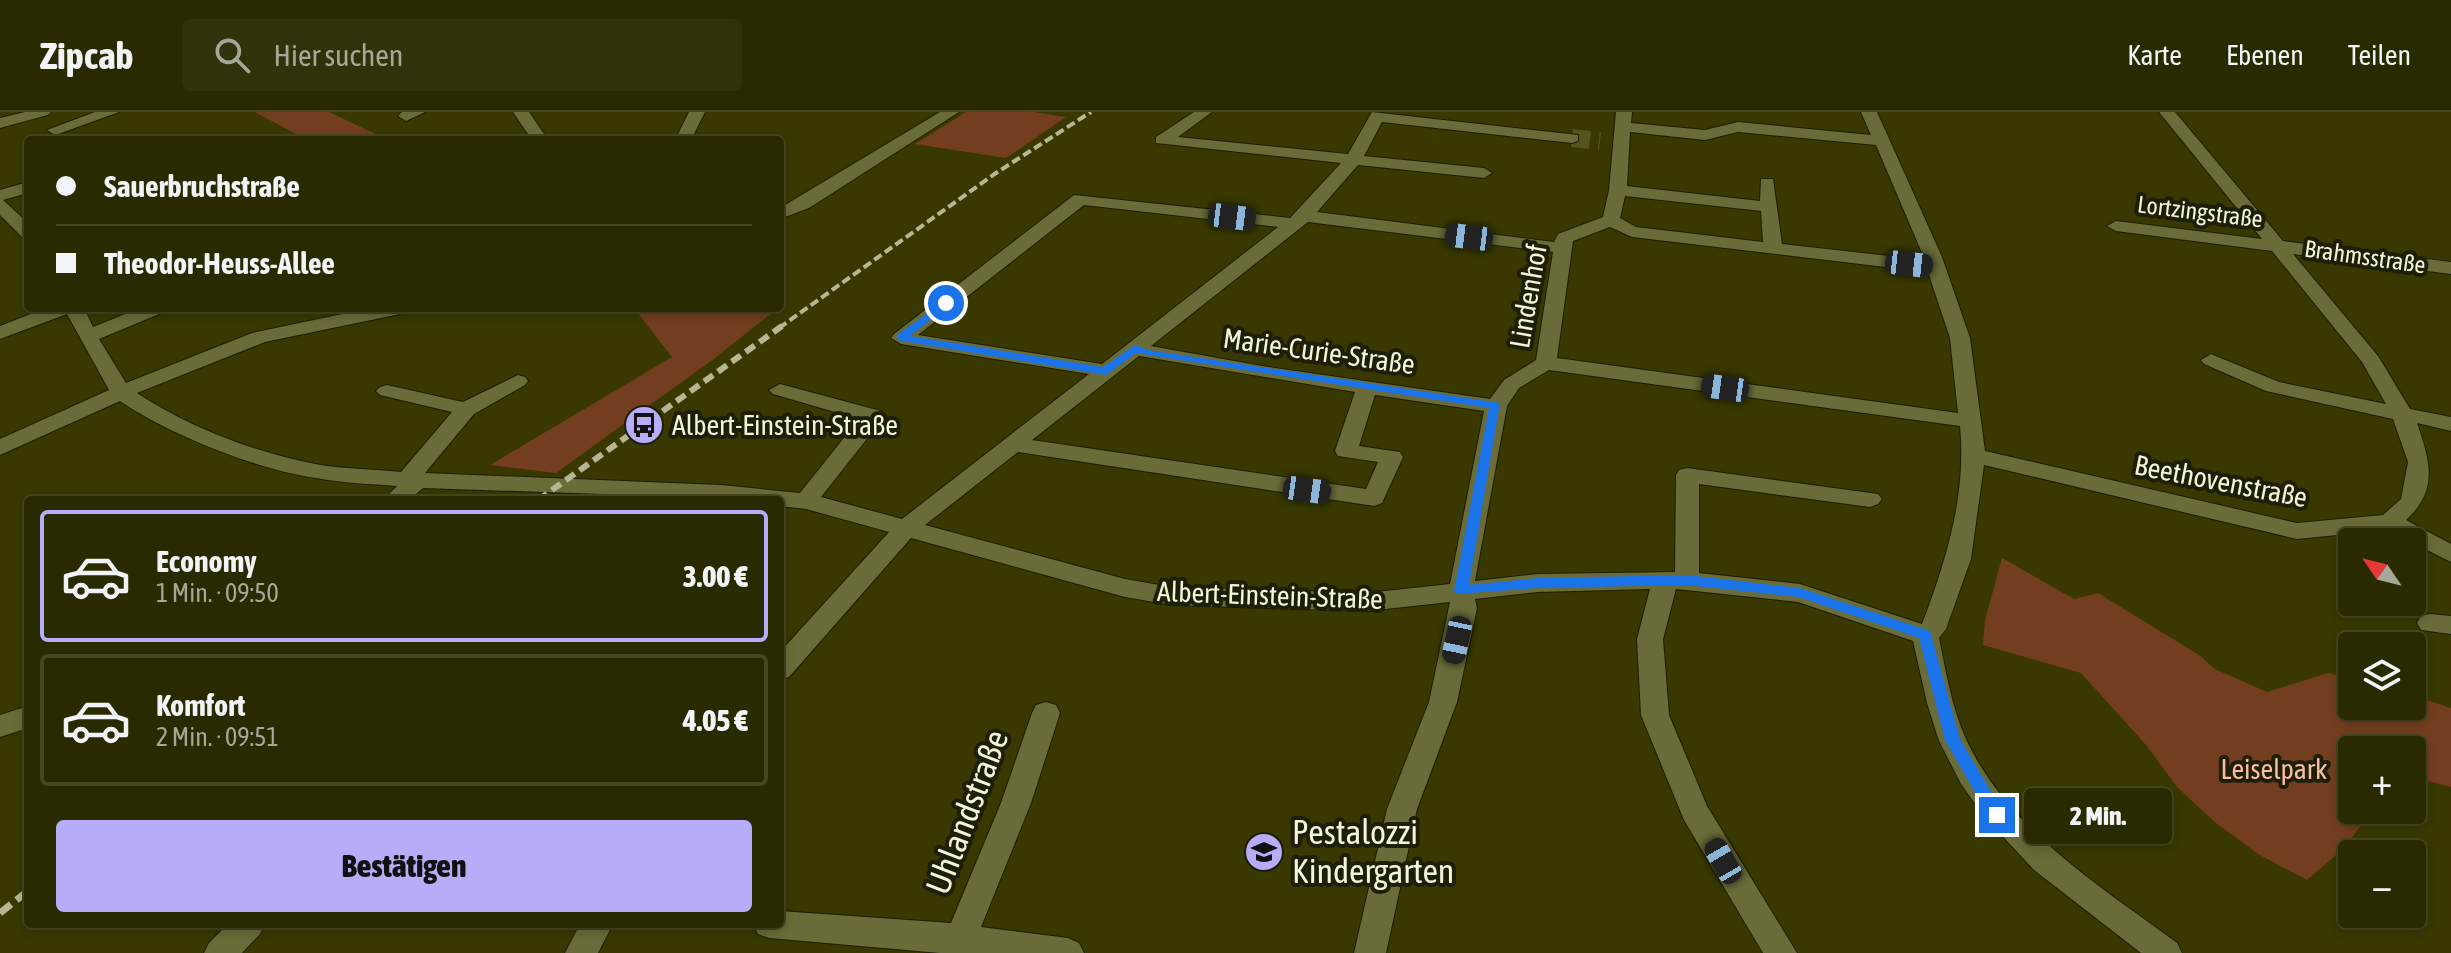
<!DOCTYPE html>
<html lang="de">
<head>
<meta charset="utf-8">
<style>
  :root { --surface:#2a2a00; --page:#32320a; --text:#f1f3f6; --muted:#a5a799; --line:#464622; --accent:#b6acf8 }
  body { margin:0; font-family:"Asap Condensed",sans-serif; background:var(--page); color:var(--text); height:100vh; display:flex; flex-direction:column; font-size:30px; white-space:nowrap }
  * { box-sizing:border-box; margin:0 }
  p { font-size:26px; color:var(--muted) }
  .icon { flex:none; width:44px; height:44px; fill:none; stroke:currentColor; stroke-width:2; stroke-linecap:round; stroke-linejoin:round }
  .map { position:relative; flex:1; overflow:hidden }
  .sheet { position:absolute; left:24px; top:384px; width:760px; height:432px; display:flex; flex-direction:column; background:var(--surface); border-radius:8px; box-shadow:0 4px 12px #0003,0 0 0 2px var(--line) }
  .sheet>* { flex:none }
  .guide { position:absolute; left:24px; top:24px; width:760px; height:176px; border-radius:8px; box-shadow:0 4px 12px #0003,0 0 0 2px var(--line); display:grid; align-content:center; height:176px; padding:0 32px; background:var(--surface) }
  .needle { width:52px; rotate:305deg }
  .buttons { position:absolute; left:2338px; top:416px; display:grid; gap:16px }
  .buttons a { display:grid; place-items:center; width:88px; height:88px; border-radius:8px; background:var(--surface); box-shadow:0 4px 12px #0003,0 0 0 2px var(--line); font-size:40px }
  .end { position:absolute; width:36px; height:36px; margin:-18px; border:10px solid #1a73e8; background:#fff; box-shadow:0 0 0 4px #fff }
  .from { border-radius:50% }
  .bubble { position:absolute; height:56px; border-radius:8px; background:var(--surface); box-shadow:0 4px 12px #0003,0 0 0 2px var(--line); font-size:26px; font-weight:800; line-height:56px; text-align:center }
  .car { position:absolute; width:24px; height:48px; margin:-24px -12px; border-radius:10px; box-shadow:0 0 6px 2px #0007; background:linear-gradient(#222 24%,#8ab4d8 0 40%,#222 0 76%,#8ab4d8 0 86%,#222 0) }
  .guide b { display:flex; align-items:center; gap:28px; height:76px; font-size:30px }
  .guide b+b { border-top:2px solid var(--line) }
  .guide i { width:20px; height:20px; background:var(--text) }
  ul { padding:14px 0 0; list-style:none }
  li { display:flex; align-items:center; gap:24px; height:132px; margin:0 16px 12px; padding:0 16px; border:4px solid var(--line); border-radius:8px }
  li div { flex:1 }
  li b { display:block; font-size:30px }
  li em { font-style:normal; font-weight:800 }
  li.current { border-color:var(--accent) }
  li>.icon { width:72px; height:72px; stroke-width:1.5 }
  .cta { display:flex; gap:16px; margin-top:auto; padding:16px 32px }
  .cta a { flex:1; height:92px; border-radius:8px; background:var(--accent); color:#111; font-size:32px; font-weight:800; line-height:92px; text-align:center }
  header { display:flex; align-items:center; gap:48px; box-sizing:border-box; height:112px; padding:0 40px; background:var(--surface); border-bottom:2px solid var(--line) }
  header strong { font-size:38px }
  nav { display:flex; gap:44px; margin-inline-start:auto; font-size:28px }
  .search { width:560px; height:72px; background:var(--page); display:flex; align-items:center; gap:20px; box-sizing:border-box; padding:0 28px; border-radius:8px; color:var(--muted); font-size:30px }
  .map>svg:first-child { display:block }
</style>
</head>
<body>
<header>
<strong>Zipcab</strong>
<div class="search"><svg class="icon" aria-label="search" viewBox="0 0 24 24"><circle cx="10" cy="10" r="6"/><path d="M15 15l6 6"/></svg>Hier suchen</div>
<nav><a>Karte</a><a>Ebenen</a><a>Teilen</a></nav>
</header>
<div class="map">
<svg width="2451" height="841" viewBox="0 0 2451 841">
  <rect width="100%" height="100%" fill="#383800"/>
  <g fill="#733e1f">
    <path d="M255,0H329L388,28H307Z"/>
    <path d="M966,0H1034L1066,5L1006,46L915,32Z"/>
    <path d="M634,196H778L715,246L556,361L490,353L672,245Z"/>
    <path d="M2002,446L2074,487L2098,481L2199,543L2215,557L2267,580L2328,561L2352,566V594H2412V583L2451,596V675L2412,665V638H2352V698H2373L2343,737L2307,768L2258,742L2216,711L2177,675L2146,633L2081,561L1983,533L1985,508Z"/>
  </g>
  <g fill="none" stroke-linecap="round" stroke-linejoin="round">
    <path stroke="#545421" stroke-width="18" stroke-dasharray="18 9" stroke-linecap="butt" d="M1572,26L1600,29"/>
    <g stroke="#1e1e04" stroke-width="2">
      <g id="minor">
        <path d="M25,0H51L48,3L0,16V6Z"/>
        <path d="M95,0H119L61,21L55,23L47,18Z"/>
        <path d="M402,0H425L406,9L398,4Z"/>
        <path d="M513,0H529L548,28H532Z"/>
        <path d="M689,0H705L691,28H675Z"/>
        <path d="M940,0H959L809,96L780,107V96Z"/>
        <path d="M1194,0H1212L1178,25L1348,42L1372,0L1578,23V29L1572,31L1382,10L1364,44L1484,56L1492,61L1484,66L1358,53L1317,100L1554,130L1558,122L1603,105L1609,78L1616,0H1632L1631,11L1705,18L1738,10L1871,23L1861,0H1877L1942,145L1970,226L1985,339L2297,411L2383,403L2401,387L2408,350L2393,307L2266,279L2204,252L2201,248L2211,242L2279,270L2386,292L2362,250L2272,139L2116,119L2107,114L2116,109L2262,127L2159,0H2175L2283,129L2451,150V162L2293,142L2378,244L2410,297L2451,305V319L2417,311C2430,349 2439,378 2406,408L2451,432V450L2387,418L2297,427L1984,353L1971,447L1946,517L1939,526C1946,560 1952,596 1966,627C2008,718 2100,774 2177,831L2182,841H2141L2034,758L1983,703L1961,672L1939,629L1927,591L1913,529L1798,490L1676,477L1663,527L1669,603L1707,694L1797,841H1763L1684,708L1641,603L1637,527L1650,477L1538,480L1475,487L1477,496L1457,590L1417,697L1386,841H1354L1387,697L1429,590L1450,490L1367,499L1171,493L1125,485L911,426L789,565L780,568V540L889,420L806,397L780,394V388L423,376L409,388H383L397,374C370,372 342,371 316,366C255,357 170,323 120,289L0,343V327L109,278L67,202L0,227V214L46,196H84L93,215L140,196H167L164,200L99,227L126,271L252,221L371,196H410L400,202L265,230L137,281C188,315 254,340 315,352C343,357 373,357 401,360L452,300L380,283L376,279L380,275L387,273L463,290L518,263L525,265L528,269L525,273L474,302L425,361L721,373L800,381L859,307L773,282L769,278L780,272L881,299L884,304L881,309L821,385L902,407L1089,262L901,232L891,226L894,222L1074,83L1290,106L1341,51L1156,31V25ZM1630,20L1705,28L1738,20L1876,33L1925,148L1782,132L1773,67H1761L1760,89L1627,74ZM1625,84L1761,99L1763,130L1636,115L1620,106ZM1084,93L1278,115L1102,252L918,223ZM1308,110L1553,140L1536,248L1504,268L1490,287L1262,254L1151,234ZM1610,115L1632,125L1928,160L1950,226L1958,301L1557,246L1573,129ZM1139,244L1355,280L1335,339L1338,344L1378,350L1366,377L1032,328ZM1549,258L1960,314C1967,382 1946,449 1922,512L1800,472L1699,461V372L1870,395L1878,392L1882,387L1878,382L1687,356L1679,358L1676,363L1675,460L1538,462L1475,469L1507,294L1519,276ZM1375,283L1484,299L1450,472L1367,481L1171,475L1125,467L925,413L1018,340L1374,394L1382,391L1403,345L1400,340L1359,334Z"/>
        <path d="M28,70V81L3,88L28,111V126L22,125L0,103V78Z"/>
        <path d="M2430,502L2451,504V522L2421,518L2417,511L2421,504Z"/>
        <path d="M1046,590L1056,593L1060,601L1031,691L981,815L1068,826L1079,831L1084,841H940L769,826L758,822L753,812H780V799L951,811L1001,691L1032,601L1036,593Z"/>
        <path d="M28,594V616L0,625V603Z"/>
        <path d="M228,812H265L260,822L242,841H204L209,831Z"/>
        <path d="M580,812H613L598,841H565Z"/>
      </g>
    </g>
    <use href="#minor" fill="#696b38" fill-rule="evenodd"/>
    <path stroke="#b6b792" stroke-width="4" stroke-dasharray="9 4" stroke-linecap="butt" d="M779,216L996,61L1091,0"/>
    <path stroke="#b6b792" stroke-width="6" stroke-dasharray="11 6" stroke-linecap="butt" d="M538,388L782,214"/>
    <path stroke="#b6b792" stroke-width="7" stroke-dasharray="14 7" stroke-linecap="butt" d="M0,801L28,779"/>
  </g>
  <path fill="#1a73e8" d="M946,188L951,191L949,193L910,224L1103,255L1135,233L1148,238L1500,291L1469,473L1538,466L1687,463L1800,476L1930,519L1960,627L2005,703L1997,710L1991,708L1945,628L1919,526L1799,485L1687,473L1538,476L1456,482L1454,479L1489,296L1136,241L1106,263L897,228V223Z"/>
  <defs>
    <g id="bus-disc" transform="scale(2)"><circle r="9.5" fill="#b6acf8" stroke="#1e1e09"/><path d="M-5-6H5V4H4V6H2V4H-2V6H-4V4H-5ZM-3.5-4V0h7V-4ZM-3.5 1.2v1.5H-2V1.2ZM2 1.2v1.5H3.5V1.2Z" fill="#111"/></g>
    <g id="school-disc" transform="scale(2)"><circle r="9.5" fill="#b6acf8" stroke="#1e1e09"/><path d="M0-5L7-2L0 1L-7-2ZM-4 1L0 2.5L4 1V4Q0 6-4 4Z" fill="#111"/></g>
  </defs>
  <g fill-rule="evenodd">
    <use href="#bus-disc" x="644" y="313"/>
    <use href="#school-disc" x="1264" y="740"/>
  </g>
  <g text-anchor="middle" stroke-width="8" stroke-linejoin="round" paint-order="stroke">
    <g font-size="24" fill="#f3f5d9" stroke="#1e1e09">
      <text transform="translate(2200 100) rotate(7)" y="8">Lortzingstraße</text>
      <text transform="translate(2365 145) rotate(8)" y="8">Brahmsstraße</text>
    </g>
    <g font-size="28" fill="#f3f5d9" stroke="#1e1e09">
      <text transform="translate(1528 184) rotate(-80)" y="10">Lindenhof</text>
      <text transform="translate(1319 239) rotate(8)" y="10">Marie-Curie-Straße</text>
      <text transform="translate(2221 369) rotate(11)" y="10">Beethovenstraße</text>
      <text transform="translate(1270 483) rotate(2)" y="10">Albert-Einstein-Straße</text>
    </g>
    <g font-size="28" fill="#f3f5d9" stroke="#1e1e09" text-anchor="start">
      <text x="672" y="323">Albert-Einstein-Straße</text>
    </g>
    <g font-size="28" fill="#f8be9f" stroke="#1e1e09">
      <text x="2274" y="667">Leiselpark</text>
    </g>
    <g font-size="34" fill="#f3f5d9" stroke="#1e1e09">
      <text transform="translate(967 700) rotate(-69)" y="12">Uhlandstraße</text>
    </g>
    <g font-size="34" fill="#f3f5d9" stroke="#1e1e09" text-anchor="start">
      <text x="1292" y="732">Pestalozzi<tspan x="1292" dy="39">Kindergarten</tspan></text>
    </g>
  </g>
</svg>
<div class="buttons">
<a><svg class="needle" viewBox="-14 -14 28 28"><path d="M0-13l5 13h-10z" fill="#e53935"/><path d="M0 13l5-13h-10z" fill="#a5a799"/></svg></a>
<a><svg class="icon" aria-label="layers" viewBox="0 0 24 24"><path d="M12 4l9 5-9 5-9-5zM3 14l9 5 9-5"/></svg></a>
<a>+</a>
<a>−</a>
</div>
<i class="end from" style="left:946px;top:191px"></i>
<i class="end" style="left:1997px;top:703px"></i>
<div class="bubble" style="left:2024px;top:676px;width:148px">2 Min.</div>
<i class="car" style="left:1232px;top:105px;rotate:97deg"></i>
<i class="car" style="left:1469px;top:125px;rotate:277deg"></i>
<i class="car" style="left:1909px;top:152px;rotate:96deg"></i>
<i class="car" style="left:1725px;top:276px;rotate:278deg"></i>
<i class="car" style="left:1307px;top:378px;rotate:98deg"></i>
<i class="car" style="left:1457px;top:528px;rotate:192deg"></i>
<i class="car" style="left:1723px;top:749px;rotate:330deg"></i>
<div class="guide">
<b><i class="from"></i>Sauerbruchstraße</b>
<b><i></i>Theodor-Heuss-Allee</b>
</div>
<section class="sheet">
<ul>
<li class="current"><svg class="icon" aria-label="car" viewBox="0 0 24 24"><path d="M5 17H2v-5l4-1 3-4h7l3 4 3 1v5h-3M9 17h6M6 11h13"/><circle cx="7" cy="17" r="2"/><circle cx="17" cy="17" r="2"/></svg><div><b>Economy</b><p>1 Min. · 09:50</p></div><em>3.00 €</em></li>
<li><svg class="icon" aria-label="car" viewBox="0 0 24 24"><path d="M5 17H2v-5l4-1 3-4h7l3 4 3 1v5h-3M9 17h6M6 11h13"/><circle cx="7" cy="17" r="2"/><circle cx="17" cy="17" r="2"/></svg><div><b>Komfort</b><p>2 Min. · 09:51</p></div><em>4.05 €</em></li>
</ul>
<div class="cta"><a>Bestätigen</a></div>
</section>
</div>
</body>
</html>
